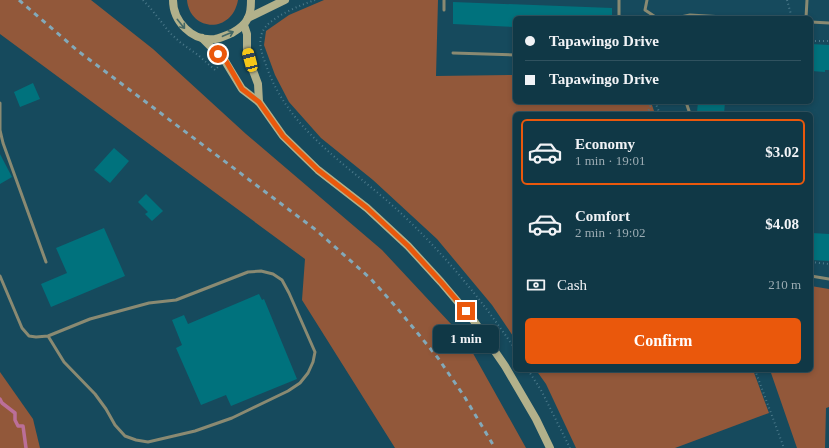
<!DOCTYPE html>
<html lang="en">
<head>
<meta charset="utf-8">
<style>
  :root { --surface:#103846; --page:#193f4d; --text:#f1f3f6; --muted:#9cacb3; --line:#30525f; --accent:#ea580c }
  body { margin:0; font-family:Georgia,serif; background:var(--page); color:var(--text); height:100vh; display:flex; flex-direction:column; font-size:15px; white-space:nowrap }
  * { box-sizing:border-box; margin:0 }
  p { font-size:13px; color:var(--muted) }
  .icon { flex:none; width:22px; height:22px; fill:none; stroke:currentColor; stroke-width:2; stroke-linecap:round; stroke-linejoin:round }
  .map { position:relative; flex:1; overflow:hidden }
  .details { position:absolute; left:513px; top:112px; width:300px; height:260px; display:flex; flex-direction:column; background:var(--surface); border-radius:6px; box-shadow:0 2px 6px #0003,0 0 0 1px var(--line) }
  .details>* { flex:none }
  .guide { position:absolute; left:513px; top:16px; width:300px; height:88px; border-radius:6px; box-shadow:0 2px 6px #0003,0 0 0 1px var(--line); display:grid; align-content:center; height:88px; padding:0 12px; background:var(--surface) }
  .end { position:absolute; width:18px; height:18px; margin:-9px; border:5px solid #ea580c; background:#fff; box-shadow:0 0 0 2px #fff }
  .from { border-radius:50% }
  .bubble { position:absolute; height:28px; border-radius:6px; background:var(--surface); box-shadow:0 2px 6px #0003,0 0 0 1px var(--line); font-size:13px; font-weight:700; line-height:28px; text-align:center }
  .car { position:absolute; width:12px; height:24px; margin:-12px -6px; border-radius:5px; box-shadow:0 0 3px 1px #0007; background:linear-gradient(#f5c518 24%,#345 0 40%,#f5c518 0 76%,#345 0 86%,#f5c518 0) }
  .guide b { display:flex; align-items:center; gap:14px; height:38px; font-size:15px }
  .guide b+b { border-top:1px solid var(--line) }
  .guide i { width:10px; height:10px; background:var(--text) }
  ul { padding:7px 0 0; list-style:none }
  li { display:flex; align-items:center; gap:12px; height:66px; margin:0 8px 6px; padding:0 4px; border:2px solid transparent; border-radius:6px }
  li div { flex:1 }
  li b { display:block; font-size:15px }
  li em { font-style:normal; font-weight:700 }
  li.active { border-color:var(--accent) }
  li>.icon { width:36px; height:36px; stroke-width:1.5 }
  .pay { display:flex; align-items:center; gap:10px; height:44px; padding:0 12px; font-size:15px }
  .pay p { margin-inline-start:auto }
  .action { display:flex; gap:8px; margin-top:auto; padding:8px 12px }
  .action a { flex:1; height:46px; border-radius:6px; background:var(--accent); color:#fff; font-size:16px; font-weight:700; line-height:46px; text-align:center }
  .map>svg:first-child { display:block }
</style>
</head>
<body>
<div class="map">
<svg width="829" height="448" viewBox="0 0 829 448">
  <rect width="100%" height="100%" fill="#164a5d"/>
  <g fill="#92583a">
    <path d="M0,0H91L153,49L246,134L382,250L465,339L526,448H395L302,300L305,259L0,34Z"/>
    <path d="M187,0H238C232,34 190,32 187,0Z"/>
    <path d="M324,0H438L436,76L515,75V102H651L655,114H515V339L492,305L437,239L373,180L321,138L289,102L275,75L264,45L266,31L289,15Z"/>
    <path d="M811,286L829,289V407L826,408L825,448H797L770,370H811Z"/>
    <path d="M536,370H753L769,413L675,448H576L546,384Z"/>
    <path d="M0,372L33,419L40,448H0Z"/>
  </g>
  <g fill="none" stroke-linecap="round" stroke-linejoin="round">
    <path stroke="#bb6f99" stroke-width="3.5" d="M0,399L2,403L15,413V420L18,426H23L26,448"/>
  </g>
  <g fill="#00727d">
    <path d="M453,2L612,8V18H515V27L453,24Z"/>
    <path d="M811,44L829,45V70H825V72L811,71Z"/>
    <path d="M33,83L40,99L20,107L14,92Z"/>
    <path d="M698,102H725L724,114L697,112Z"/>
    <path d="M114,148L129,161L110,183L94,170Z"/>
    <path d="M0,154L12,177L0,184Z"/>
    <path d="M146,194L163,211L152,221L145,214L148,212L138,202Z"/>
    <path d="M104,228L125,276L51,307L41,284L67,273L56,248Z"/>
    <path d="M812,233L829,234V261L811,260Z"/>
    <path d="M259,294L262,300L264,299L297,379L231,406L226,395L201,405L176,348L182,345L172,320L184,315L188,324Z"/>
  </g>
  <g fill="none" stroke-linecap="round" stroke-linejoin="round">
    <g stroke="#4b798a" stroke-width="2" stroke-dasharray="1 3" stroke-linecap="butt">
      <path d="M143,0L152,10L170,33L181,43L198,55L215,70L218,67"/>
      <path d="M315,0C301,5 267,18 262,33C258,44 262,54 266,65C290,136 359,171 409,221C449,260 484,303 515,349"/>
      <path d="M787,0L792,18"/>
      <path d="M811,41H829"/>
      <path d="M655,102L660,114"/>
      <path d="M647,114L652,102"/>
      <path d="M811,262L829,264"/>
      <path d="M528,370L541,390L570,448"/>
      <path d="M755,370L784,448"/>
    </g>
    <g stroke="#8a8a72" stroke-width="3">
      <path d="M647,0L645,10L657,18"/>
      <path d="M444,10V0"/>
      <path d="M619,18V0"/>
      <path d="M676,18L690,15L741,18"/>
      <path d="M806,18L807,0"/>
      <path d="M811,22L829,23"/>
      <path d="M453,53L515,55"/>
      <path d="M686,102L690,114"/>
      <path d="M0,103V130L3,143L46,262"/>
      <path d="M0,276L22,328L29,336L36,337L48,336L90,319L149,303L176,300L248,272L261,271L273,274L282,280L289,293L315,352L313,362L308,373L300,383L288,391L232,418L195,431L148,442L136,440L125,436L115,425L106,409L95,394L64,362L48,336"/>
      <path d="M811,276L829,279"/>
    </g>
    <g stroke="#b2b18b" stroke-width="8">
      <path d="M173,0C173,21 192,42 215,39C221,38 227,35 232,33C239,29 245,25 248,18C251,13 251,6 251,0"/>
      <path d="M248,18L285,0"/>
      <path d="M244,25L247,34V51L252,68L258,84L259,102"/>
      <path d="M202,38L225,61L242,89L259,102L283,136L318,170L367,208L408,246L441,282L474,321L505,366L536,419L550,448"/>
    </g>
    <path stroke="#83a9b9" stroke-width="3" stroke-dasharray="5 5" stroke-linecap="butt" d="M19,0L78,51L316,230L371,279L397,308L438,358L464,396L495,448"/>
  </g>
  <defs><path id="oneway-shaft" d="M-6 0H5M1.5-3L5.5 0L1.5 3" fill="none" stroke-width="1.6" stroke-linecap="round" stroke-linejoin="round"/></defs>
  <g stroke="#436765">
    <use href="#oneway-shaft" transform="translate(181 24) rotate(51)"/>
    <use href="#oneway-shaft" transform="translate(228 34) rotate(-23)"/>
  </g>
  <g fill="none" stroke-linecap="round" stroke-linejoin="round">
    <path stroke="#ea580c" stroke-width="5" d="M218,54L226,61L242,89L259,102L283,136L318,170L367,208L408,246L441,282L466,311"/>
  </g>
</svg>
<i class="end from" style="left:218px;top:54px"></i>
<i class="end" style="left:466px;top:311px"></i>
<div class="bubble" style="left:433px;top:325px;width:66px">1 min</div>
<i class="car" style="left:250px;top:60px;rotate:345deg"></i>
<div class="guide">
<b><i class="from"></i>Tapawingo Drive</b>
<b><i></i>Tapawingo Drive</b>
</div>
<section class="details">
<ul>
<li class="active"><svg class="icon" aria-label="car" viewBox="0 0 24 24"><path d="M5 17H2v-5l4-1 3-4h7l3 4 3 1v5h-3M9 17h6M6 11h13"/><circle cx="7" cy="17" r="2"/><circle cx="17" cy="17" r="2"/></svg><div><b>Economy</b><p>1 min · 19:01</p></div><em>$3.02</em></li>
<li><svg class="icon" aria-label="car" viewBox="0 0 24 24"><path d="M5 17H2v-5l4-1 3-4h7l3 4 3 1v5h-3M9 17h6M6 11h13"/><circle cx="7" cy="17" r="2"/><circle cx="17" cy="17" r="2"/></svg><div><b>Comfort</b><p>2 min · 19:02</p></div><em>$4.08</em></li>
</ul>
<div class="pay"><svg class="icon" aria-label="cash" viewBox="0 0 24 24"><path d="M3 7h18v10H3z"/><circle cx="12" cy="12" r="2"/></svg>Cash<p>210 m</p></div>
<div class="action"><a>Confirm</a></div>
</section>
</div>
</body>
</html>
